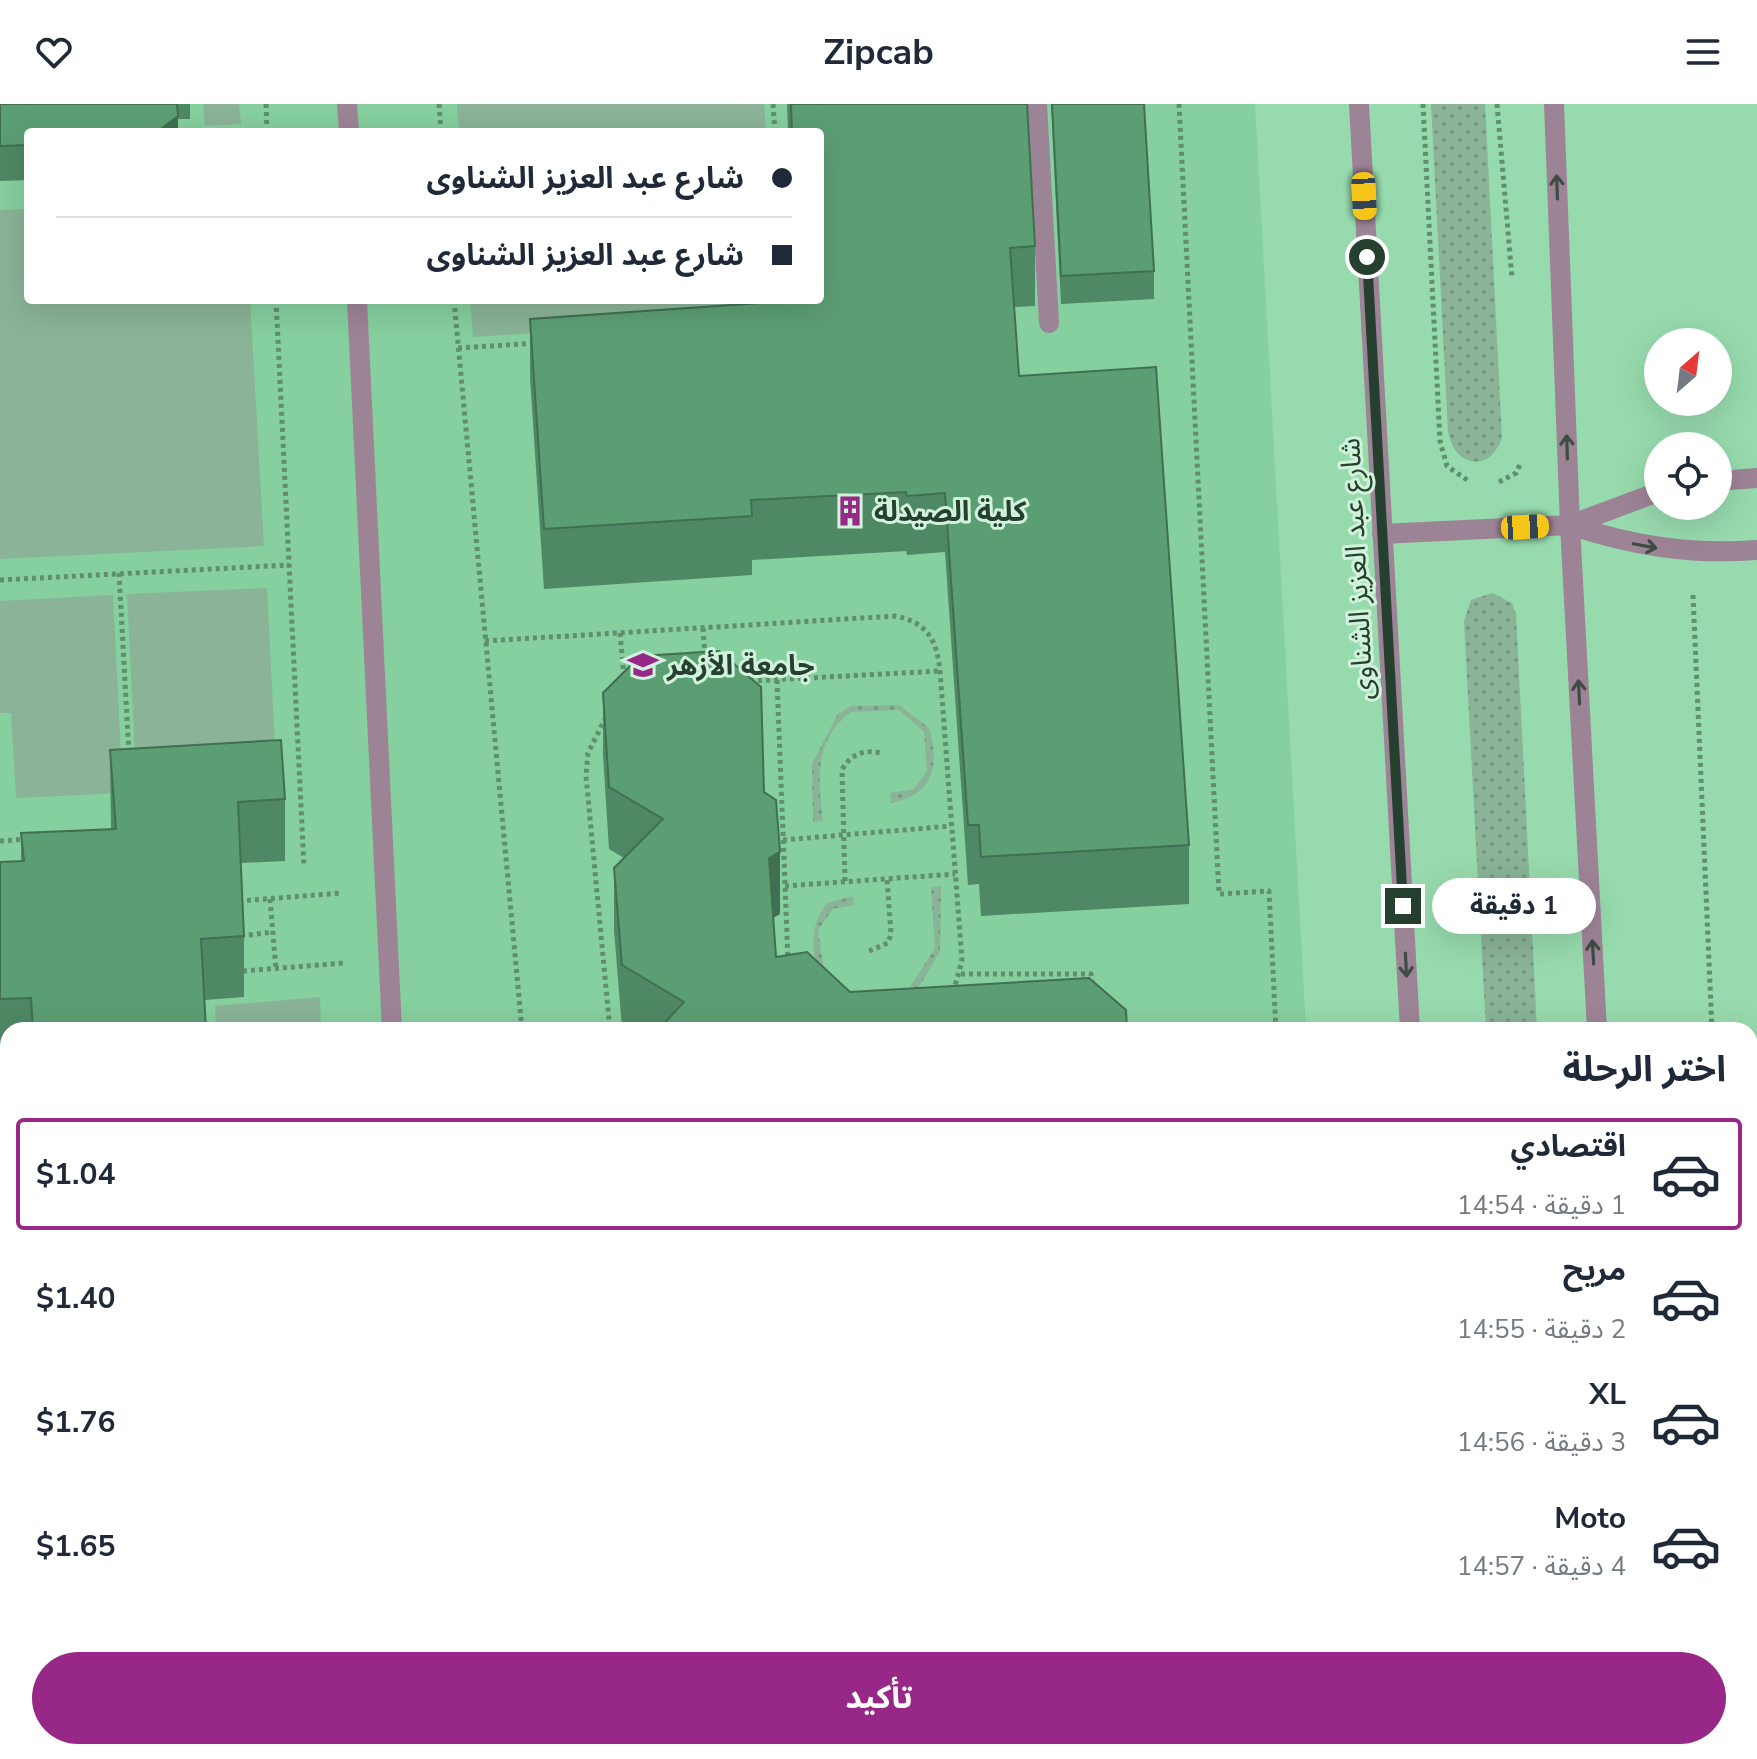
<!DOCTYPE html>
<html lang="ar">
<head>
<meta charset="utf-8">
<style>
  :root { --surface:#fff; --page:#f2f2f3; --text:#1f2937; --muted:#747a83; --line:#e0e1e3; --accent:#972887 }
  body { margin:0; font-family:"Nunito Sans","Noto Sans Arabic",sans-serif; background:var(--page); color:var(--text); direction:rtl; height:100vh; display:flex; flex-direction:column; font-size:30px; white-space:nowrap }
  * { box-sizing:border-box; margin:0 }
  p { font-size:26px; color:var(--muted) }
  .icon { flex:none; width:44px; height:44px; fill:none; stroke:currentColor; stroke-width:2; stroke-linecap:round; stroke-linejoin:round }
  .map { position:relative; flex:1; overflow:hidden; direction:ltr }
  .side { position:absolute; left:0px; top:918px; width:1758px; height:738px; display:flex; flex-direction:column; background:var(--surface); border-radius:24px 24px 0 0; box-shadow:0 8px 32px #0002; direction:rtl }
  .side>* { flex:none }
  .guide { position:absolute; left:24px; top:24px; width:800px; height:176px; border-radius:8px; box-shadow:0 8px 32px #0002; direction:rtl; display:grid; align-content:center; height:176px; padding:0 32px; background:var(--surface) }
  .needle { width:52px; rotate:28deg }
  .tools { position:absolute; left:1644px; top:224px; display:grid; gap:16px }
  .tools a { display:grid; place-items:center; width:88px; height:88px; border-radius:50%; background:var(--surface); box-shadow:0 8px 32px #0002; font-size:40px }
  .end { position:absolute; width:36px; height:36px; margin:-18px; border:10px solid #25402e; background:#fff; box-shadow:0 0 0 4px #fff }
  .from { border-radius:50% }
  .bubble { position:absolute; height:56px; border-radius:28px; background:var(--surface); box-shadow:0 8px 32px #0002; font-size:26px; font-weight:700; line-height:56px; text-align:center; direction:rtl }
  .car { position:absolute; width:24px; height:48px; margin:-24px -12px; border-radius:10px; box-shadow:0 0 6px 2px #0007; background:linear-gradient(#f5c518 24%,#345 0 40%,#f5c518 0 76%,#345 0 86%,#f5c518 0) }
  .guide b { display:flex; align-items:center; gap:28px; height:76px; font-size:30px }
  .guide b+b { border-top:2px solid var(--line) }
  .guide i { width:20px; height:20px; background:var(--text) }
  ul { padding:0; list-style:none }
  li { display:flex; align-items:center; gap:24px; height:112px; margin:0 16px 12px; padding:0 16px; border:4px solid transparent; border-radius:8px }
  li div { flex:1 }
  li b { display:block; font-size:30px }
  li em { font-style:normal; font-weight:700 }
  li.current { border-color:var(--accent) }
  li>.icon { width:72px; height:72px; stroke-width:1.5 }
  h2 { padding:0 32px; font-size:36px; line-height:96px }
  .action { display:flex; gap:16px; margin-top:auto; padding:16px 32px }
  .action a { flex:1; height:92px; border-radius:48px; background:var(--accent); color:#fff; font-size:32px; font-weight:700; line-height:92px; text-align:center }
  header { display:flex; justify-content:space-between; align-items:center; height:104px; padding:0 32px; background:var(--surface); font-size:36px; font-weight:700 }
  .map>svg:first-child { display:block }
</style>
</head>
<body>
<header><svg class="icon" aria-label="menu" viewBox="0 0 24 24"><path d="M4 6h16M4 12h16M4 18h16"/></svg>Zipcab<svg class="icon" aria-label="heart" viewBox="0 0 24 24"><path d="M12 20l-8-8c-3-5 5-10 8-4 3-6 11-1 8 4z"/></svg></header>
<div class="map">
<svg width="1757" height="1655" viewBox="0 0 1757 1655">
  <defs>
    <pattern id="grass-dots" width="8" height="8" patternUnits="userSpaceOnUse" patternTransform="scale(2)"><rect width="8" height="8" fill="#8ab397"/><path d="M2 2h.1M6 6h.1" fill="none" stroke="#71937c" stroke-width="1.8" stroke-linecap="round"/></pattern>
  </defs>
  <rect width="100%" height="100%" fill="#97daad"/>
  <path fill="#86cf9e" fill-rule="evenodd" d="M0,0H1255L1306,926H8V1648H1347L1348,1655H0ZM28,28H820V196H28Z"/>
  <g fill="url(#grass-dots)">
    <path d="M1431,0H1485L1502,334C1489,370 1454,363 1448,327Z"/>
    <path d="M1492,489L1512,499L1516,510L1537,926H1486L1464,517L1471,496Z"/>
    <path d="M899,601L929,624C940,661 934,691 891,699L890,689L914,685L927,667L924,628L899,606L851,608C813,637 818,676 823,717L813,718L812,660L838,610L851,602Z"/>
    <path d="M941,782L940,847L916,888L859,899L817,870C813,841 809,823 827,799L853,792L854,801L833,805L818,826L824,866L849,891L908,886L935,844L931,783Z"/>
  </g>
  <g fill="#8ab397">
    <path d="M203,0H239L241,20L205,22Z"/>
    <path d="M457,0H764L766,28H459Z"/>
    <path d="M28,105V196H250L264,442L0,455V106Z"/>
    <path d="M470,196H777L778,213L473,233Z"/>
    <path d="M267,484L277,682L137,688L127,490Z"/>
    <path d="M113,491L123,689L16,694L11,609H0V497Z"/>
    <path d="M320,893L321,926H216L215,902Z"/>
    <path d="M8,956V1124H0V957Z"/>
    <path d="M8,1212V1379H0V1213Z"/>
    <path d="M254,1648H350L351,1655H254Z"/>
    <path d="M1162,1648H1347L1348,1655H1163Z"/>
  </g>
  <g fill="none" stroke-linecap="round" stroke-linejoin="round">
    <g stroke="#5f8f6f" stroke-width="5" stroke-dasharray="4 4" stroke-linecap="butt">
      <path d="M266,0L267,28"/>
      <path d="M439,0L441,28"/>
      <path d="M773,0L775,28"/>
      <path d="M1179,0L1219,790L1269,787L1276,926"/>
      <path d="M1423,0L1440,337L1447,362L1470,378"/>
      <path d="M1497,0L1512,174"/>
      <path d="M276,196L304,763"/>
      <path d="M454,196L522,926"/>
      <path d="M458,244L536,239"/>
      <path d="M1499,378L1516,369L1521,358"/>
      <path d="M119,469L129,650"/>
      <path d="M0,476L289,461"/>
      <path d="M1693,491L1712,926"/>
      <path d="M703,524L705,555"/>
      <path d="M620,529L624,573"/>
      <path d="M485,537L895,512C927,518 937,536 940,567L962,857L954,885"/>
      <path d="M777,576L788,857"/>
      <path d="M750,577L940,567"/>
      <path d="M606,613L588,649L586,672L610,926"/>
      <path d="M783,736L951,722"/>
      <path d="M0,737L28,735"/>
      <path d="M845,777L842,666C850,651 863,645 880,649"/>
      <path d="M785,782L955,770"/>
      <path d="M270,795L276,865"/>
      <path d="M239,797L342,789"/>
      <path d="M241,832L273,828"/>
      <path d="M869,847L888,839L891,830L887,774"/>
      <path d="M243,867L344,859"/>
      <path d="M961,870H1091L1092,879"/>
      <path d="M513,1648V1655"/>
      <path d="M1745,1648V1655"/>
    </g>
    <g stroke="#9d8396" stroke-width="20">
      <path d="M347,0L349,28"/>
      <path d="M1037,0L1049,219"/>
      <path d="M1359,0L1410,926"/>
      <path d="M1554,0L1570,421L1597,926"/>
      <path d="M357,196L392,926"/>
      <path d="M1718,377L1757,374"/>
      <path d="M1570,421C1633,442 1691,451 1757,446"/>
      <path d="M1382,430L1570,421L1658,388"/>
      <path d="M427,1648L428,1655"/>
      <path d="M1449,1648L1450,1655"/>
      <path d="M1635,1648V1655"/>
    </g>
  </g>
  <g fill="#4f8864">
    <path d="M0,0H190V15H178V28H28V76L0,77Z"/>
    <path d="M787,0H1027L1035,142V202L1014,203L1019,272L1189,741V800L981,812L979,780L968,781L945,448L907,451L906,447L752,456V471L544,485L530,274V215L800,197V196H820V28H788Z"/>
    <path d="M1051,0H1144L1154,167V195L1061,200Z"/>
    <path d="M603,589L764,688L780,810L773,814L776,853L850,888L1127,926H626L622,924L614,826V764L624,754L609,745L603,651Z"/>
    <path d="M110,646L285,695V757L241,759L244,832V893L205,896L206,926H8V956L0,957V758L21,757V729L111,725Z"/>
    <path d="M0,1063H8V1212L0,1213Z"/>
    <path d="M537,1648H1150V1655H538Z"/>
  </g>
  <g fill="#406f51">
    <path d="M178,12V28H157Z"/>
    <path d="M780,748V810L769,816V754Z"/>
  </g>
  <g fill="#5c9e74" stroke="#406f51" stroke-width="2">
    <path d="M0,0H177L178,12L157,28H28V41L0,42Z"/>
    <path d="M791,0H1027L1035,142L1010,144L1019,272L1156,263L1189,741L981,753L979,721H968L945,389L907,392L906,388L751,396L752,412L544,425L530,215L804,196H820V28H792Z"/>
    <path d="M1052,0H1144L1154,167L1061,172Z"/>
    <path d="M719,547L761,583L764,688L776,696L780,748L769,754L776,853L807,848L850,888L1089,874L1126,906L1127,926H658L684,898L622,861L614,764L663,715L609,683L603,589L640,552Z"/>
    <path d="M281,636L285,695L238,698L244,832L201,835L206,926H33L31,894L0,895V758L24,757L21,729L116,725L110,646Z"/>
    <rect x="0" y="1063" width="8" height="88"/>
    <path d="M0,1318H8V1648H244V1655H0Z"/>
    <path d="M540,1648H902V1655H764V1651L643,1655H540Z"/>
  </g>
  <defs><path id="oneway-shaft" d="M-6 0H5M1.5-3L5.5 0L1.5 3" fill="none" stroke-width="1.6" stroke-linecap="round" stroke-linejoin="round" transform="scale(2)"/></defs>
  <g stroke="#3d4d43">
    <use href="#oneway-shaft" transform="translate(1557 83) rotate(-92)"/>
    <use href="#oneway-shaft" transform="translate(1567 343) rotate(-92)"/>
    <use href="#oneway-shaft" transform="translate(1645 442) rotate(11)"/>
    <use href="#oneway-shaft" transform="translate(1579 588) rotate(-93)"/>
    <use href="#oneway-shaft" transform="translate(1593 848) rotate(-93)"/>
    <use href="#oneway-shaft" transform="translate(1406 861) rotate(87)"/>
  </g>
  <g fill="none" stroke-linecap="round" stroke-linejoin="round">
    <path stroke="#25402e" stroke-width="10" d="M1367,153L1403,802"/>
  </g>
  <defs>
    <g id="building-bare" transform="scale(2.4)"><path d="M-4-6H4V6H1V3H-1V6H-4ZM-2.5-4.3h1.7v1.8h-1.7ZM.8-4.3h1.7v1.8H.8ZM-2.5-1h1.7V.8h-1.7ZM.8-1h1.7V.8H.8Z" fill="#972887" stroke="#d1f2db" stroke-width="2.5" paint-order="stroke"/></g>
    <g id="university-bare" transform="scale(2.4)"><path d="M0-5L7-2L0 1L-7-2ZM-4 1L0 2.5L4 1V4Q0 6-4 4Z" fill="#972887" stroke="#d1f2db" stroke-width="2.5" paint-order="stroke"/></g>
  </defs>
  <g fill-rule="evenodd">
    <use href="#building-bare" x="850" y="407"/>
    <use href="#university-bare" x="643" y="561"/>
  </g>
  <g text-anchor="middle" stroke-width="6" stroke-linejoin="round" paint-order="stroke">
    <g font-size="28" font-weight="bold" fill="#25402e" stroke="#d1f2db" text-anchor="start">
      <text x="874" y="417">كلية الصيدلة</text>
      <text x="667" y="571">جامعة الأزهر</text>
    </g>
    <g font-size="28" fill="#25402e" stroke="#d1f2db">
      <text transform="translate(1356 465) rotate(-93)" y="10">شارع عبد العزيز الشناوى</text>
    </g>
  </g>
</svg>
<div class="tools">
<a><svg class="needle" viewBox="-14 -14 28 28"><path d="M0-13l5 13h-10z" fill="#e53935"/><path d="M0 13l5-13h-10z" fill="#747a83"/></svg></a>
<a><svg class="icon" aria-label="locate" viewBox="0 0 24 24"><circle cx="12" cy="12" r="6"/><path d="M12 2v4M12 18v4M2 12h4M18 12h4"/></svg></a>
</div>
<i class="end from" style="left:1367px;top:153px"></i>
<i class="end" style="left:1403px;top:802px"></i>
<div class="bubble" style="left:1432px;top:774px;width:164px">1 دقيقة</div>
<i class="car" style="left:1364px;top:92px;rotate:177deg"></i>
<i class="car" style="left:1525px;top:423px;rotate:87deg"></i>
<div class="guide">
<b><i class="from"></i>شارع عبد العزيز الشناوى</b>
<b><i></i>شارع عبد العزيز الشناوى</b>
</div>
<section class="side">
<h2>اختر الرحلة</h2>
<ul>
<li class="current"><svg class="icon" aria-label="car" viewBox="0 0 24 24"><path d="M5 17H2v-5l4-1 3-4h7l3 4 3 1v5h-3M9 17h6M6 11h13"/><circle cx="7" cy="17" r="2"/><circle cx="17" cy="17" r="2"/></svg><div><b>اقتصادي</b><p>1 دقيقة · 14:54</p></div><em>$1.04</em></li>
<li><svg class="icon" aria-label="car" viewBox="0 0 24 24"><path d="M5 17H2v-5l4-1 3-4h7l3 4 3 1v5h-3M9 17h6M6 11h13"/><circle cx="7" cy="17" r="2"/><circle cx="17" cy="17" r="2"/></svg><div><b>مريح</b><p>2 دقيقة · 14:55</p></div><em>$1.40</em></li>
<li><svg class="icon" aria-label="car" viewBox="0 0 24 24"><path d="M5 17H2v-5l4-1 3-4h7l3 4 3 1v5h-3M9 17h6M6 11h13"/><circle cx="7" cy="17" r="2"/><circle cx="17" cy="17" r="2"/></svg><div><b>XL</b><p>3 دقيقة · 14:56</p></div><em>$1.76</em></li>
<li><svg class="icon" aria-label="car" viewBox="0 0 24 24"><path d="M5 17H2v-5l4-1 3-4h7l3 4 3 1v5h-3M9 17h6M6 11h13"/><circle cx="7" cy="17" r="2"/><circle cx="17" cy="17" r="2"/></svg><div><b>Moto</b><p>4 دقيقة · 14:57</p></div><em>$1.65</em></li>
</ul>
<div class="action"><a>تأكيد</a></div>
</section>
</div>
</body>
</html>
